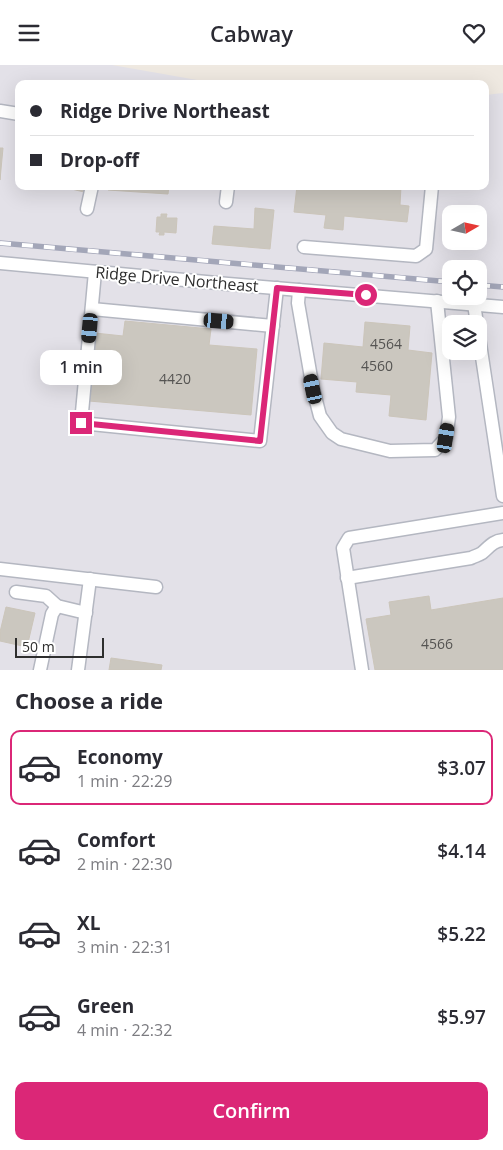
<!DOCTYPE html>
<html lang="en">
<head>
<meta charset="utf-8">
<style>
  :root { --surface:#fff; --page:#f2f2f3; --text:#2b2b33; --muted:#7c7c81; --line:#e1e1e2; --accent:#db2777 }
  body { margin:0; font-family:"Open Sans",sans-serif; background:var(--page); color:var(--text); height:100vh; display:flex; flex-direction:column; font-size:19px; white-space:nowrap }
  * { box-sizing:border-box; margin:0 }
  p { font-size:16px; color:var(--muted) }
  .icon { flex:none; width:28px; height:28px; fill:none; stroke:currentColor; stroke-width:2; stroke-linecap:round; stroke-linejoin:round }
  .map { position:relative; height:605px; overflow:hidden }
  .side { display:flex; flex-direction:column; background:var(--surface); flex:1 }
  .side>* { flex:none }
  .banner { position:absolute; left:15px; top:15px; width:474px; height:110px; border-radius:10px; box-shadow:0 5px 20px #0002; display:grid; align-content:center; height:110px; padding:0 15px; background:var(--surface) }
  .needle { width:32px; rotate:81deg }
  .controls { position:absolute; left:442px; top:140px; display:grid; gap:10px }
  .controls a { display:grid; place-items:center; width:45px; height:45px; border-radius:10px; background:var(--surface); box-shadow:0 5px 20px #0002; font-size:25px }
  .scale { position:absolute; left:15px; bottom:12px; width:89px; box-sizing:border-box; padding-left:5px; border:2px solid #2e2e2e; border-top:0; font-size:14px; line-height:18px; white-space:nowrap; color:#2e2e2e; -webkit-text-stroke:4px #fff; paint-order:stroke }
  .end { position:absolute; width:22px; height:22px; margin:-11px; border:6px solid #db2777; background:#fff; box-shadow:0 0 0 2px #fff }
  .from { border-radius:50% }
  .bubble { position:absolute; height:35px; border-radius:10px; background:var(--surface); box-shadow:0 5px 20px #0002; font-size:16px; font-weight:600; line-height:35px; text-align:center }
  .car { position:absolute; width:15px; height:30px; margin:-15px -8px; border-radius:6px; box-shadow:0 0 4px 1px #0007; background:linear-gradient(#222 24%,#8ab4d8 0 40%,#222 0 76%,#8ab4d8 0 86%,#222 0) }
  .banner b { display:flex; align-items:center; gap:18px; height:48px; font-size:19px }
  .banner b+b { border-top:1px solid var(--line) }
  .banner i { width:12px; height:12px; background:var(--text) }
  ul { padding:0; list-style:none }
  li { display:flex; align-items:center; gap:15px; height:75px; margin:0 10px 8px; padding:0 5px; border:2px solid transparent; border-radius:10px }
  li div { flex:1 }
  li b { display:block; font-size:19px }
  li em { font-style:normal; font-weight:600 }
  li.selected { border-color:var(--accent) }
  li>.icon { width:45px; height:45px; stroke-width:1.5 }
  h2 { padding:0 15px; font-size:22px; line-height:60px }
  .button { display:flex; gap:10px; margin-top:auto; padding:10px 15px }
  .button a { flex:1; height:58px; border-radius:10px; background:var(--accent); color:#fff; font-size:20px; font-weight:600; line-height:58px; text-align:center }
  header { display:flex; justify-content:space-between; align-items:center; height:65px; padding:0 15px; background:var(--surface); font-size:22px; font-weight:600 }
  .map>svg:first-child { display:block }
</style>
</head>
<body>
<header><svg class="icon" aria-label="menu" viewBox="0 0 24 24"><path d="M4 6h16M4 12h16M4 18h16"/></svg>Cabway<svg class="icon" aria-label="heart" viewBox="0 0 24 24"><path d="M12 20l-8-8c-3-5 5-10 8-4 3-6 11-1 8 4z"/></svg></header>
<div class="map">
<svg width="503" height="605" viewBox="0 0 503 605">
  <rect width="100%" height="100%" fill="#efe9e1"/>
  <path fill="#e3e1e8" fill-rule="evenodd" d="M0,0H112L220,19H19V121H485V30L503,28V605H0ZM451,149H479V176H451ZM451,204H479V231H451ZM451,259H479V286H451Z"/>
  <g fill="#cbc7bf" stroke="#cbc5ba">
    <path d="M0,83H3L0,115Z"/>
    <path d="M59,121H85L84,127Z"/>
    <path d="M108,121H169L168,129L108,125Z"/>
    <path d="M297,121H401L400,140L409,141L407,157L344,151L343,165L324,163L326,150L294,147Z"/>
    <path d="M255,143L274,145L270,184L212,179L214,161L254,164Z"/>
    <path d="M161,149H167L166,153H177L176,168L164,167V170H159L160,167H156L157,152H161Z"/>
    <path d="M125,256L211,264L209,280L257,284L251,350L89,336L95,268L123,271Z"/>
    <path d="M365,257L410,261L408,285L432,288L426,355L389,351L391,330L356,327L357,317L321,314L324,278L363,282Z"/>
    <path d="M429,531L431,545L503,533V605H375L366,554L391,550L389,537Z"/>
    <path d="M6,542L35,548L27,582L0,576V567Z"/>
    <path d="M111,593L162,600L161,605H109Z"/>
  </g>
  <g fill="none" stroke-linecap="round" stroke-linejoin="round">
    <g stroke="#b4b7c1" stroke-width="15">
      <g id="minor">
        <path d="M0,46L19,49"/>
        <path d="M226,137L228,121"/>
        <path d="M87,144L92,121"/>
        <path d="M304,182L416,191L426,184L432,121"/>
        <path d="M0,198L228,219L503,242"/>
        <path d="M95,207L81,358L260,376L277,223"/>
        <path d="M299,225L298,238L313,324L320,351L332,368L341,374L390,386L435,385L446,373L449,352L437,236"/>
        <path d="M474,239L477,259"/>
        <path d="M92,244L273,261"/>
        <path d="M479,272L503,431"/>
        <path d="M0,504L156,522"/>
        <path d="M347,513L471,493C475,491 479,490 482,488C489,482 493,476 503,475"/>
        <path d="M16,527L46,531L57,541L86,548"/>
        <path d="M40,605L52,549L57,541"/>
        <path d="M78,605L90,514"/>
        <path d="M362,605L343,483L349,473L503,448"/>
      </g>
    </g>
    <use href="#minor" stroke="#fff" stroke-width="12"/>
    <g stroke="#a3a6b8" stroke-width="5.5">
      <g id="rail">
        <path d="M0,178L451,217"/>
        <path d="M479,220L503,222"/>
      </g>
    </g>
    <use href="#rail" stroke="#fff" stroke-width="4" stroke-dasharray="11" stroke-linecap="butt"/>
  </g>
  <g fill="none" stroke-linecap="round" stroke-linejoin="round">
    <path stroke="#db2777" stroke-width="6" d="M81,358L260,376L277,223L366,230"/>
  </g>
  <g text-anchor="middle" stroke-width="4" stroke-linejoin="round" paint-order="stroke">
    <g font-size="14" fill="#555452">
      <text x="386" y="284">4564</text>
      <text x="377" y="306">4560</text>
      <text x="175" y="319">4420</text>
      <text x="437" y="584">4566</text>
    </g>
    <g font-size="16" fill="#2e2e2e" stroke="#fff">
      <text transform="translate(177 214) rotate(5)" y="6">Ridge Drive Northeast</text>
    </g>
  </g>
</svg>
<div class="controls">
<a><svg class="needle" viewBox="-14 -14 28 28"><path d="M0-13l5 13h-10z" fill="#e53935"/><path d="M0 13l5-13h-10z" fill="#7c7c81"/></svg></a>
<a><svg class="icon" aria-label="locate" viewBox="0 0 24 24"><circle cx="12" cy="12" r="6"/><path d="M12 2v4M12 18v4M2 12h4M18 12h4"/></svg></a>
<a><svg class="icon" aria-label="layers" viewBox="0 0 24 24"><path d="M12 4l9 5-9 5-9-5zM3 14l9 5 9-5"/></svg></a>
</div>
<div class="scale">50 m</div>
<i class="end from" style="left:366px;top:230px"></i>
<i class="end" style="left:81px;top:358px"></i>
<div class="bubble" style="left:40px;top:285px;width:82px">1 min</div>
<i class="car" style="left:219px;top:256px;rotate:95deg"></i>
<i class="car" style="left:90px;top:263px;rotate:185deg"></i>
<i class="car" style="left:313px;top:324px;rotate:348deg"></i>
<i class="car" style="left:446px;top:373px;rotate:9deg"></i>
<div class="banner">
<b><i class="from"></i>Ridge Drive Northeast</b>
<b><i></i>Drop-off</b>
</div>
</div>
<section class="side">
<h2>Choose a ride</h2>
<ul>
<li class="selected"><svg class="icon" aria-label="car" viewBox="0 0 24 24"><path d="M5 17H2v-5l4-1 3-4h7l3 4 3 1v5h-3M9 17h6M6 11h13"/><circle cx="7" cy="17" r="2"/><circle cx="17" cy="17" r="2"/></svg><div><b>Economy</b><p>1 min · 22:29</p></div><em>$3.07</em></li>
<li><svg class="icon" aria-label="car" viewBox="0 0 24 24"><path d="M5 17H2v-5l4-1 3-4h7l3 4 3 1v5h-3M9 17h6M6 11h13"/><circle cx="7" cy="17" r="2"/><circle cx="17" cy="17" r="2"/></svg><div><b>Comfort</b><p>2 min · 22:30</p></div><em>$4.14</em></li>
<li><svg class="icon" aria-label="car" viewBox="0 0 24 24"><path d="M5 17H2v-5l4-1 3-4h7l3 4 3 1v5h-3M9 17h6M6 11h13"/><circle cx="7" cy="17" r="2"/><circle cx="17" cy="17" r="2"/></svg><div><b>XL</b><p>3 min · 22:31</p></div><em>$5.22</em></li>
<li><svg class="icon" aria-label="car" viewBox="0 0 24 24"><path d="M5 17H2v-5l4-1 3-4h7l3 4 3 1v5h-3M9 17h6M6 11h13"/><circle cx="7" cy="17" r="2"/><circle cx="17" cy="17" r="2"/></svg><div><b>Green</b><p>4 min · 22:32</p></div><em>$5.97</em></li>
</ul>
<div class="button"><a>Confirm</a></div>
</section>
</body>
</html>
